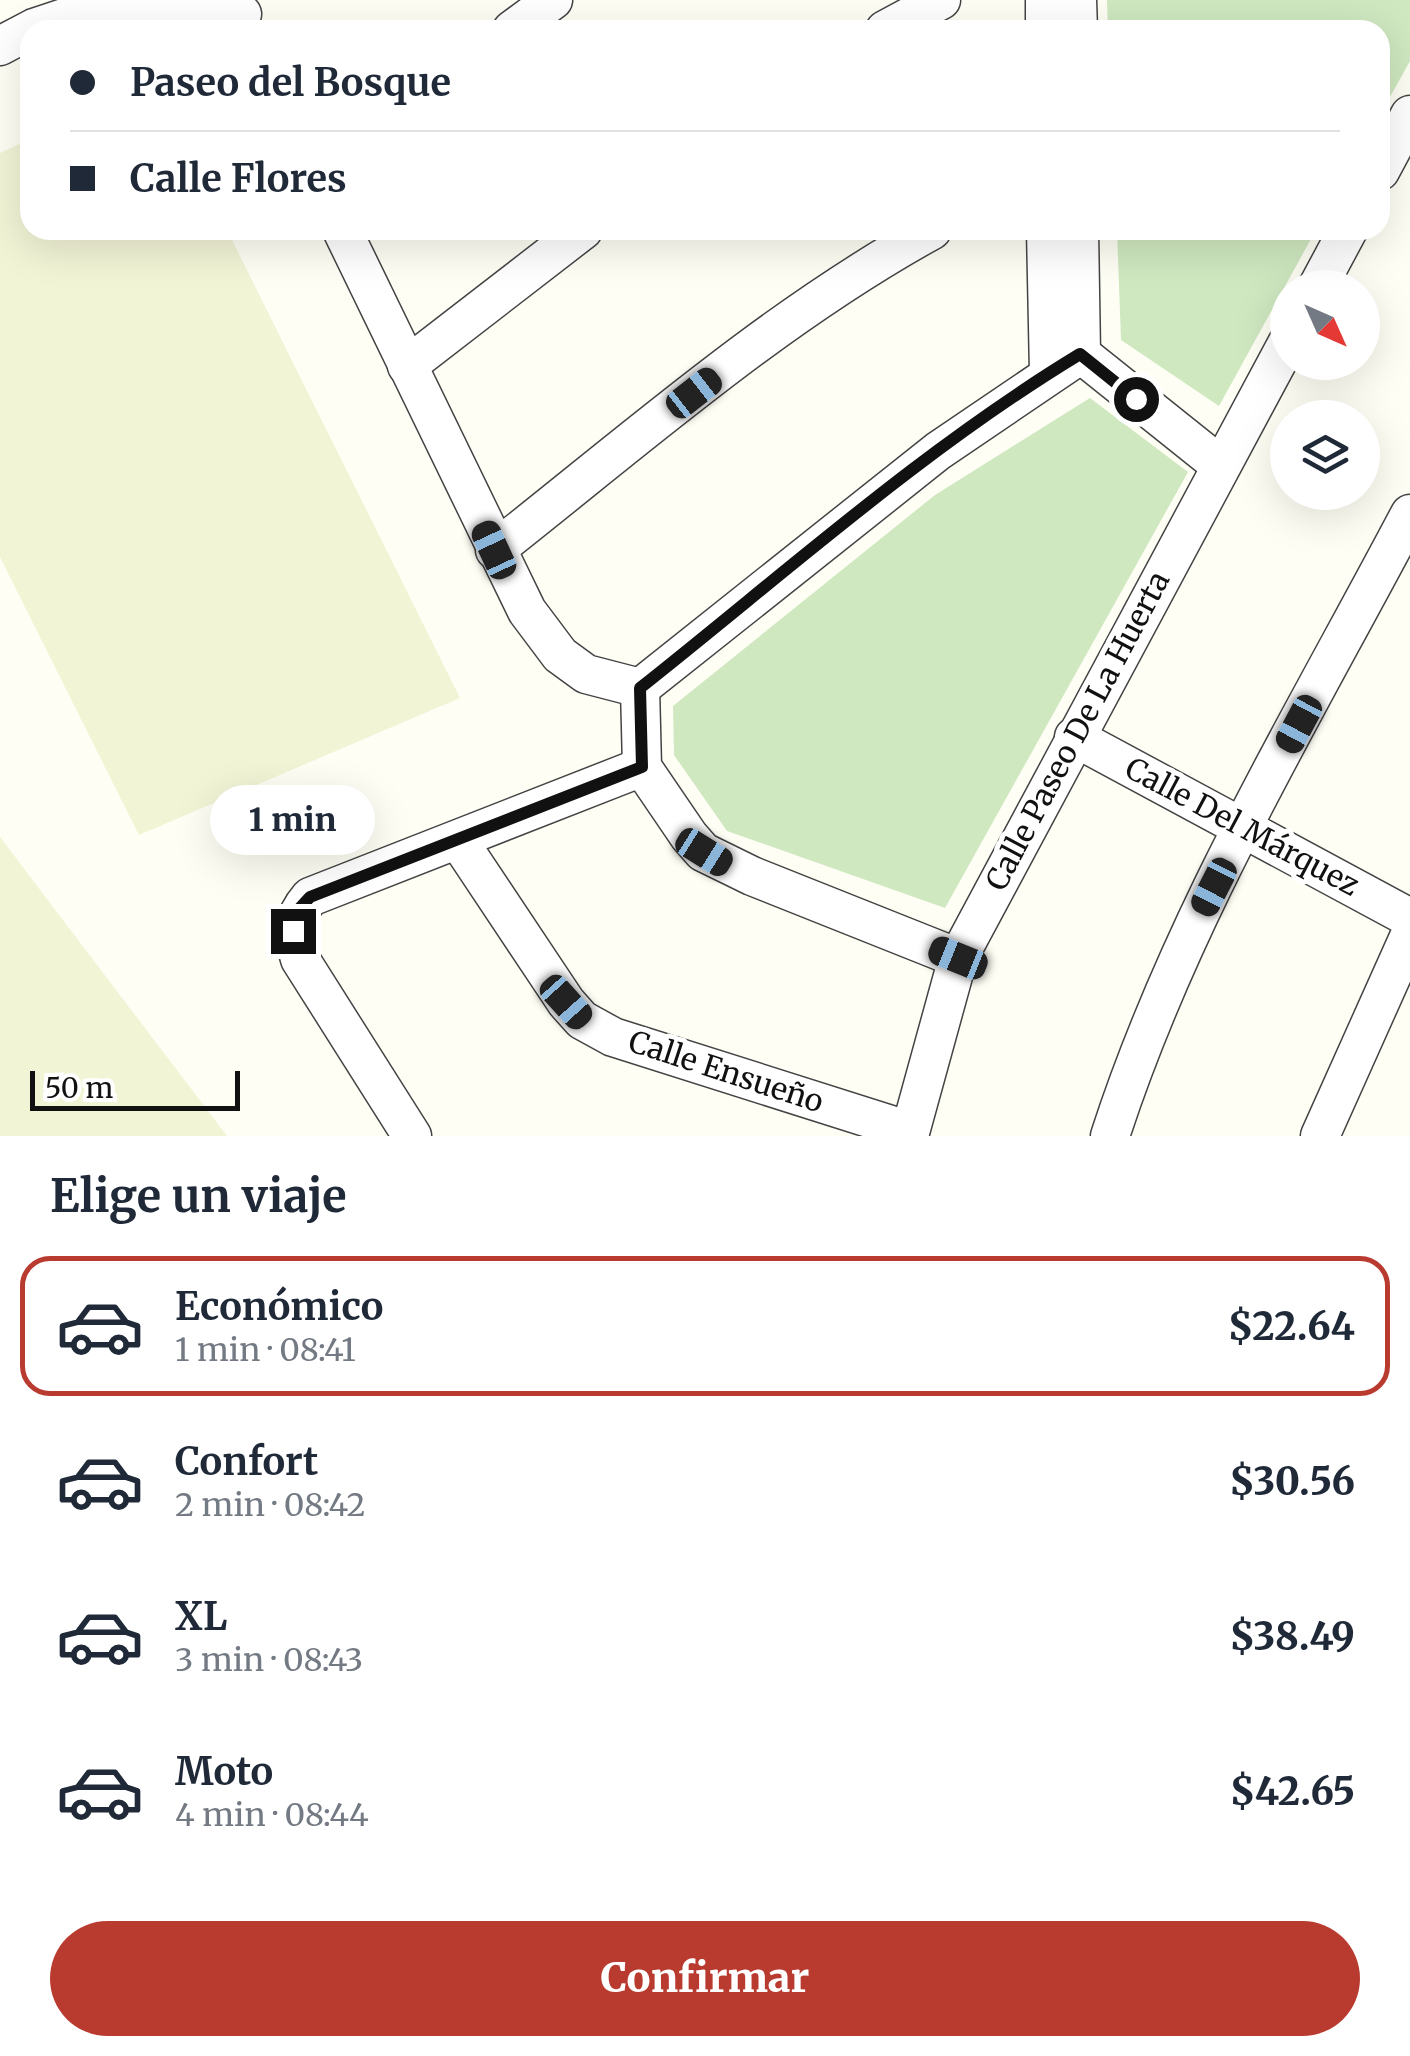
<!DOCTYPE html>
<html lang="es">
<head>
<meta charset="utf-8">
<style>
  :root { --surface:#fff; --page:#f6f6f7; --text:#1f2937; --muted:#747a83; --line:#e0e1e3; --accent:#b93b30 }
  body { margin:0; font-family:Merriweather,serif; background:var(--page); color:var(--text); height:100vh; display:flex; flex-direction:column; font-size:38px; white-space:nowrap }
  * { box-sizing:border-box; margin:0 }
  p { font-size:32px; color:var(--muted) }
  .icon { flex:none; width:55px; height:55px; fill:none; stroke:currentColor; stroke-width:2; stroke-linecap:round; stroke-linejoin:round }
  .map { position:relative; height:1136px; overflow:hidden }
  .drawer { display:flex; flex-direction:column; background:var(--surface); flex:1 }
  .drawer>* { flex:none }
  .hud { position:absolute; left:20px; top:20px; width:1370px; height:220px; border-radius:30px; box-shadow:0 10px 40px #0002; display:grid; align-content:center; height:220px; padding:0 50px; background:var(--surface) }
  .needle { width:65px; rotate:135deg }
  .tools { position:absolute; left:1270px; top:270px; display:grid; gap:20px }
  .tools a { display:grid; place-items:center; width:110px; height:110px; border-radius:50%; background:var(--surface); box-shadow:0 10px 40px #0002; font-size:50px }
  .scale { position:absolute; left:30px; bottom:25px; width:210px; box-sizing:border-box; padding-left:10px; border:5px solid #111; border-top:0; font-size:28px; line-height:35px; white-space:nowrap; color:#111; -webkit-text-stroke:8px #fff; paint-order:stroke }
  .end { position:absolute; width:45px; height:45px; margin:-22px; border:12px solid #111; background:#fff; box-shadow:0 0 0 5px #fff }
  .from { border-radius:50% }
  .bubble { position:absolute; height:70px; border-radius:35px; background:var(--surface); box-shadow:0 10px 40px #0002; font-size:32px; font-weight:800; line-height:70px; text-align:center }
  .car { position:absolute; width:30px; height:60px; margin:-30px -15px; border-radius:12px; box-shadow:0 0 8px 2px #0007; background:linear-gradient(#222 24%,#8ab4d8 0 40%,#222 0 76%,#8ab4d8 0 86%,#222 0) }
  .hud b { display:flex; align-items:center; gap:35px; height:95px; font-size:38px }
  .hud b+b { border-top:2px solid var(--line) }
  .hud i { width:25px; height:25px; background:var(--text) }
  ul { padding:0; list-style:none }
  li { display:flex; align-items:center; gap:30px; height:140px; margin:0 20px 15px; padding:0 30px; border:5px solid transparent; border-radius:30px }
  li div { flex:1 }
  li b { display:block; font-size:38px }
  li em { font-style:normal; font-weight:800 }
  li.active { border-color:var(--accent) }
  li>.icon { width:90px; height:90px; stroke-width:1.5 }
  h2 { padding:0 50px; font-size:45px; line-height:120px }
  .cta { display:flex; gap:20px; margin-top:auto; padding:20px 50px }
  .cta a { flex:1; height:115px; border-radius:60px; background:var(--accent); color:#fff; font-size:40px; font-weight:800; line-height:115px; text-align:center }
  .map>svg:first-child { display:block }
</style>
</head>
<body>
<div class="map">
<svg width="1410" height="1136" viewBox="0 0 1410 1136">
  <rect width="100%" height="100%" fill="#fefef5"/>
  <g fill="#f2f4d6">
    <path d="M30,139V230H227L460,698L139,835L0,557V153Z"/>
    <path d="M0,837L53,907L227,1136H0Z"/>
  </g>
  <g fill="#cfe8c0">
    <path d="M1107,0H1410V61L1380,115V30H1108Z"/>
    <path d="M1117,230H1316L1219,406L1121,340Z"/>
    <path d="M1090,398L1188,472L945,908L727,831L674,755L673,706L935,495Z"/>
  </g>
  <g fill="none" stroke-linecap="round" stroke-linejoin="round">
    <g stroke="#444" stroke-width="41">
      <g id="minor">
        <path d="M1045,0V30"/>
        <path d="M1077,0L1078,30"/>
        <path d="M512,30L553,0"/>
        <path d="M885,30L941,0"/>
        <path d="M0,46L34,28L67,17L101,15L195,19L242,14"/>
        <path d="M1380,171L1410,115"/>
        <path d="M342,230L527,611L560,655L586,674L640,688"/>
        <path d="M1046,230L1049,373"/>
        <path d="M1079,230L1081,354"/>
        <path d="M1317,288L1348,230"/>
        <path d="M407,366L583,230"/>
        <path d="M495,550C636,439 774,317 932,230"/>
        <path d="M640,688L938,451L1081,354L1221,466"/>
        <path d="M640,688L642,767L689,836L703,852L752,876L958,958"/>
        <path d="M1074,737L1410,918"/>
        <path d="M458,840L566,1002L582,1020L613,1037L910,1131"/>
        <path d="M412,1136L300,959C292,933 292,918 310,897L642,767"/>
        <path d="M909,1136L958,958L1288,342"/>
        <path d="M1110,1136C1181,917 1303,717 1410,514"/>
        <path d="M1320,1136L1410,935"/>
      </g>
    </g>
    <use href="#minor" stroke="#fff" stroke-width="38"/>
  </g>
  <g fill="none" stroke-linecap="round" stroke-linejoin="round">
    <path stroke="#111" stroke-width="12" d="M293,931L299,909L310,897L642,767L640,688C784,574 923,449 1080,354L1136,399"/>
  </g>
  <g text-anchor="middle" stroke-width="10" stroke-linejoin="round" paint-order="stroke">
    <g font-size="30" fill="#111" stroke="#fff">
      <text transform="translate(1078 731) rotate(-62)" y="10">Calle Paseo De La Huerta</text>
      <text transform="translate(1242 827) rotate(28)" y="10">Calle Del Márquez</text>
      <text transform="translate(726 1072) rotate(18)" y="10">Calle Ensueño</text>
    </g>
  </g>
</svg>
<div class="tools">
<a><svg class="needle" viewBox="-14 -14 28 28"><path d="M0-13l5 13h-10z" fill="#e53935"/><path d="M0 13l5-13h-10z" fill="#747a83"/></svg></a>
<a><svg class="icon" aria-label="layers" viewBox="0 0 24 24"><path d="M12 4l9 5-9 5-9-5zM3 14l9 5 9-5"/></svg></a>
</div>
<div class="scale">50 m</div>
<i class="end from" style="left:1136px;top:399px"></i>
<i class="end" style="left:293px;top:931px"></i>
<div class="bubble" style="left:210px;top:785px;width:165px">1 min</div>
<i class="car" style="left:694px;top:393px;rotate:52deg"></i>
<i class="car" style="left:494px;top:550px;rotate:335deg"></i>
<i class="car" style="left:1299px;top:724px;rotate:208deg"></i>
<i class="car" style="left:704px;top:852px;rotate:122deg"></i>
<i class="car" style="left:1214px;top:887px;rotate:207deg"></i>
<i class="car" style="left:958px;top:958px;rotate:292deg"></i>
<i class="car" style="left:566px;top:1002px;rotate:138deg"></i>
<div class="hud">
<b><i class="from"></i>Paseo del Bosque</b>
<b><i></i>Calle Flores</b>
</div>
</div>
<section class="drawer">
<h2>Elige un viaje</h2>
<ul>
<li class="active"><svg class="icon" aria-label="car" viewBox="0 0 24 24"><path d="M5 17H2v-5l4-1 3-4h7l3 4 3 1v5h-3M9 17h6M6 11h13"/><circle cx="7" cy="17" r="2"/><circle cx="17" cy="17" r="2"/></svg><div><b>Económico</b><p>1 min · 08:41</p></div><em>$22.64</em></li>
<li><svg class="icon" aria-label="car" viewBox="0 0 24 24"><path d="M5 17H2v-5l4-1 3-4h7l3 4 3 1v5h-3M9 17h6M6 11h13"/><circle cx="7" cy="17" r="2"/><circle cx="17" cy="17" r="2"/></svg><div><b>Confort</b><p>2 min · 08:42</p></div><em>$30.56</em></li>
<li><svg class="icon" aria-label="car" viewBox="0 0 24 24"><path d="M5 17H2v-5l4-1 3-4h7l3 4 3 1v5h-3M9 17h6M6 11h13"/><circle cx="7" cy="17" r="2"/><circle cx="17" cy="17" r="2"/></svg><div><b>XL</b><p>3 min · 08:43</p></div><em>$38.49</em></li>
<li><svg class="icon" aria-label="car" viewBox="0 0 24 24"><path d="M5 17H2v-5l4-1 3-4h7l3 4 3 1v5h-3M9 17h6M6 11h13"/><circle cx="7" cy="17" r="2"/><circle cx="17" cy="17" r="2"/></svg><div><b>Moto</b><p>4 min · 08:44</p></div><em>$42.65</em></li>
</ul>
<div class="cta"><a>Confirmar</a></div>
</section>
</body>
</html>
